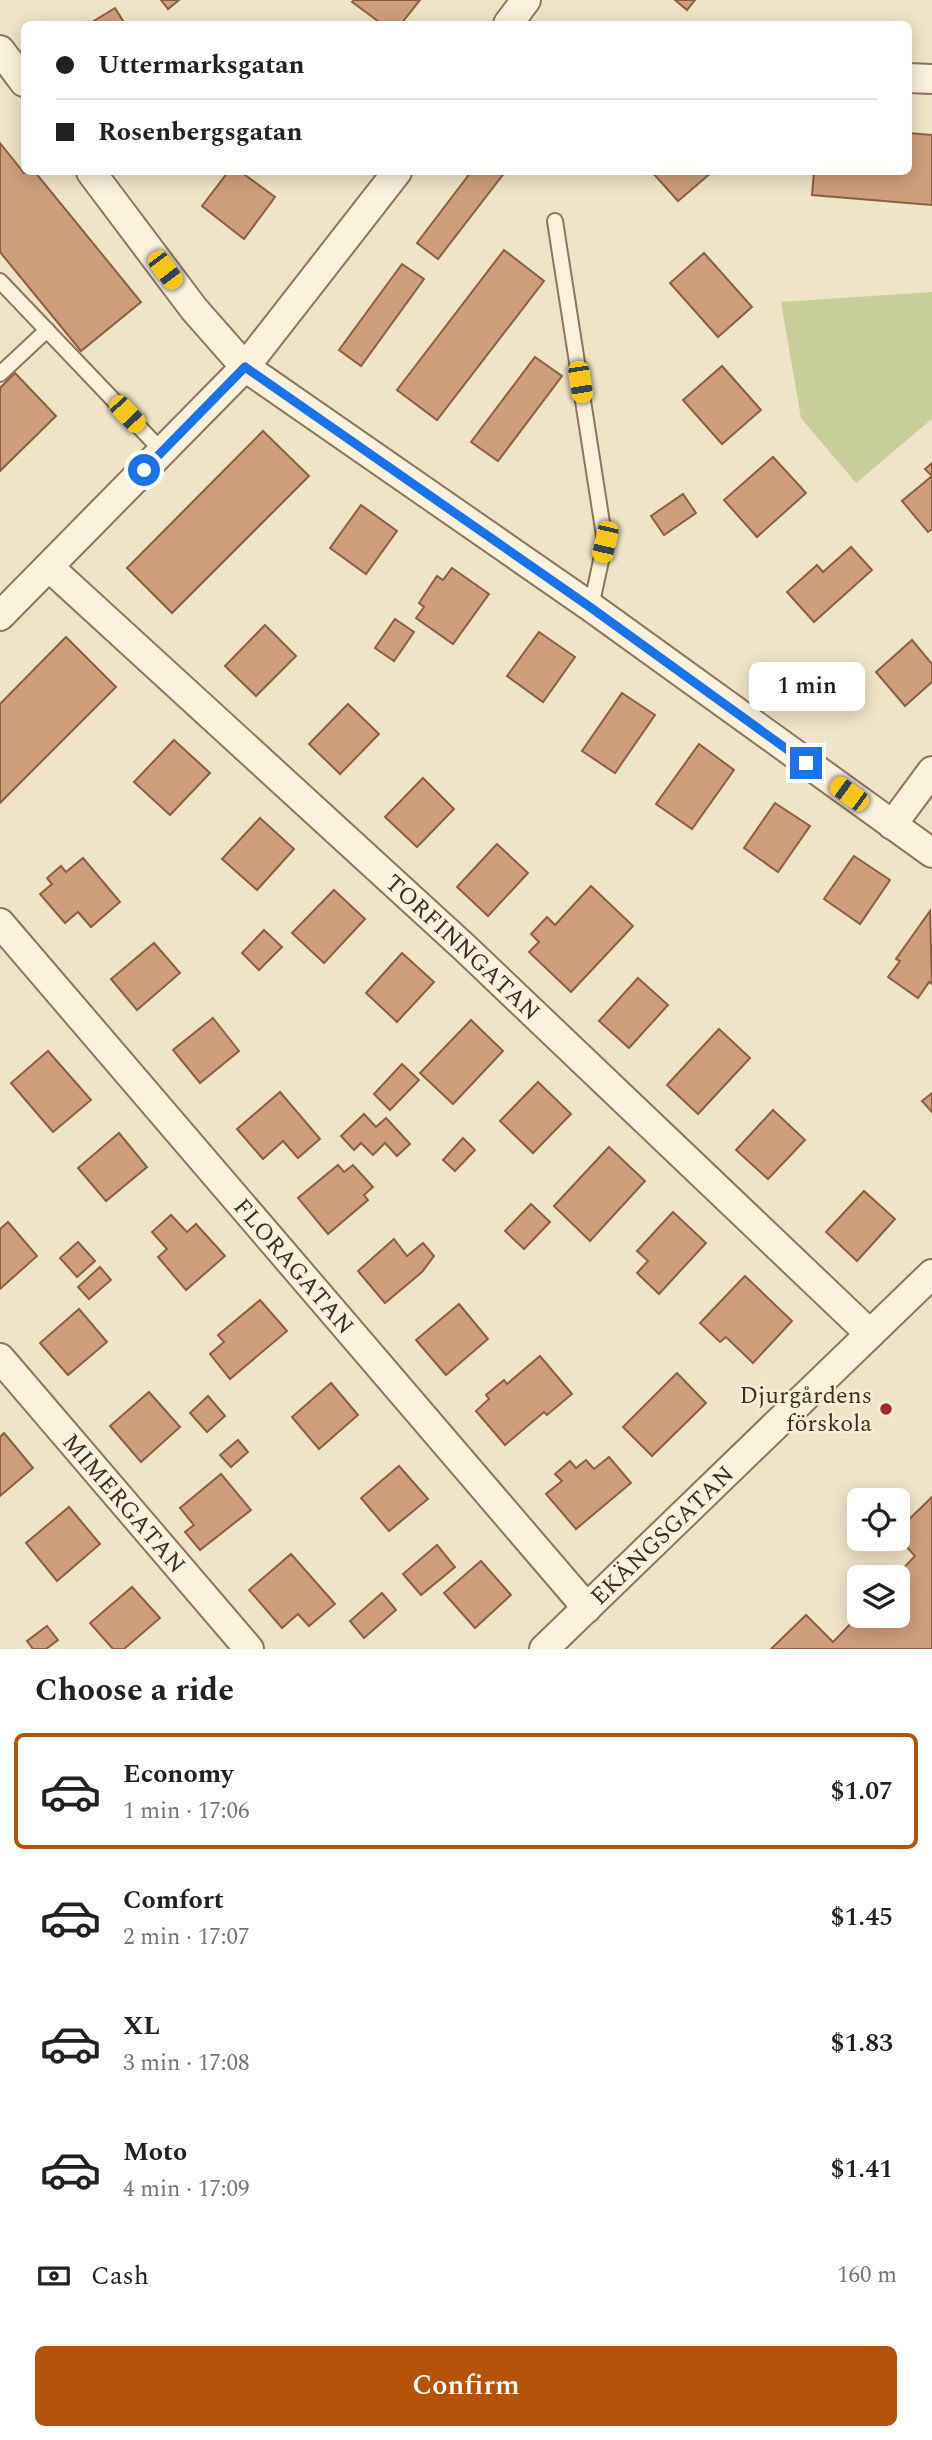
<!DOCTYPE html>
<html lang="en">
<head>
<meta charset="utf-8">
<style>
  :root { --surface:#fff; --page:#f6f6f6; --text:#202124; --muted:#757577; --line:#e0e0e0; --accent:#b45309 }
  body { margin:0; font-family:Spectral,serif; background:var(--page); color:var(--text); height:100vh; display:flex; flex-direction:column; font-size:26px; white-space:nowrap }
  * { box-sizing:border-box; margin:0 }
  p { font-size:23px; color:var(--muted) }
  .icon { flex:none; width:38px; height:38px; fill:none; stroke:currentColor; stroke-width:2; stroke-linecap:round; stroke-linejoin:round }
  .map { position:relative; height:1649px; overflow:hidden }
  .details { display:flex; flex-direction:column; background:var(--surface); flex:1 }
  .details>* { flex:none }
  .guide { position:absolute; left:21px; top:21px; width:891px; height:154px; border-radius:10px; box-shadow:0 4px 18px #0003; display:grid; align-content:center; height:154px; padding:0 35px; background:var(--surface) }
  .fabs { position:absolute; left:847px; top:1488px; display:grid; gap:14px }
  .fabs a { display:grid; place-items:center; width:63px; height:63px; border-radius:10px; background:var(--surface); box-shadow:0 4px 18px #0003; font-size:35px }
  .end { position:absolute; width:32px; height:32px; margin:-16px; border:9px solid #1a73e8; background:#fff; box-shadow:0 0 0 4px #fff }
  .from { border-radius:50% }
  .bubble { position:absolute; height:49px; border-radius:10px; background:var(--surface); box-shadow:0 4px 18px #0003; font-size:23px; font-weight:600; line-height:49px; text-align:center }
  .car { position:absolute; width:21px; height:42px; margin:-21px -10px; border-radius:9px; box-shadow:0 0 5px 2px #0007; background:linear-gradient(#f5c518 24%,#345 0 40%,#f5c518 0 76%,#345 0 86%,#f5c518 0) }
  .guide b { display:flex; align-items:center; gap:24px; height:66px; font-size:26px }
  .guide b+b { border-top:2px solid var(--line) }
  .guide i { width:18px; height:18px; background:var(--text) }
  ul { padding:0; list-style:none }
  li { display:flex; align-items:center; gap:21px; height:116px; margin:0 14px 10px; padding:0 21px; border:4px solid transparent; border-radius:10px }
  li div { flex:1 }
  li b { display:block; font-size:26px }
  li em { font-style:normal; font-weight:600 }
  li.selected { border-color:var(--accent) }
  li>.icon { width:63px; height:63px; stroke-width:1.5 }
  h2 { padding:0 35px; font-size:32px; line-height:84px }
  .pay { display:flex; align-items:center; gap:18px; height:77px; padding:0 35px; font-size:26px }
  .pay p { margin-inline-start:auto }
  .cta { display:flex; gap:14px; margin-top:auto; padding:14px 35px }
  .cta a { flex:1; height:80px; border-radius:10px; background:var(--accent); color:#fff; font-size:28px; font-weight:600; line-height:80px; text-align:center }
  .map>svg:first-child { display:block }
</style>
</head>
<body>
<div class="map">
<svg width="932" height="1649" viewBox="0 0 932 1649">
  <rect width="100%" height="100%" fill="#f0e4c8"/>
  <path fill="#c9cf9b" d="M932,292V419L856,483L801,418L781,302Z"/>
  <g fill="#cf9f7d" stroke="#8d5f41" stroke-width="2">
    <path d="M161,0H179L168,9Z"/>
    <path d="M354,0H420L401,24H382L352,2Z"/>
    <path d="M675,0H695L687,10Z"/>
    <path d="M115,8L125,24H89Z"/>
    <path d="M908,133L932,135V205L812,195L814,172H908Z"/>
    <path d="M0,143L24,173L35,172L141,302L81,351L0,252Z"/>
    <path d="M228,172H241L275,197L244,239L202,206Z"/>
    <path d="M471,172H505L438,259L417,243Z"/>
    <path d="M652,172H712L678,201Z"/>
    <path d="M504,250L544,281L437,420L397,390Z"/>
    <path d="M704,253L752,307L718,337L670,283Z"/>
    <path d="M402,264L424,279L361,366L339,350Z"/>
    <path d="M535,357L562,376L498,461L471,442Z"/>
    <path d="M722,366L761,410L722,444L683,400Z"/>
    <path d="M15,373L56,416L0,471V388Z"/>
    <path d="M263,431L309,476L172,613L127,568Z"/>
    <path d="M773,457L806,493L757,537L724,500Z"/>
    <path d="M932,463V529L928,532L902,501L932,476L925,469Z"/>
    <path d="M683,494L696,513L664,535L651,516Z"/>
    <path d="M361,505L397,531L366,574L330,548Z"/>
    <path d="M851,547L872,570L814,622L787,592L817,565L823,572Z"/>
    <path d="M452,568L489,594L453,644L416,618L424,607L419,603L437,576L443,580Z"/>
    <path d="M395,619L414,632L394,661L375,648Z"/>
    <path d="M265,625L296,656L256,696L225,666Z"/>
    <path d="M539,632L575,657L543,702L507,676Z"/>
    <path d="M66,637L116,687L0,803V704Z"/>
    <path d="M912,640L932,664V682L905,706L876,672Z"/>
    <path d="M622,693L655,715L615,773L582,751Z"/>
    <path d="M348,704L379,734L340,774L309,744Z"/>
    <path d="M174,740L210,773L170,815L134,782Z"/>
    <path d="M699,744L734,770L692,829L656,804Z"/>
    <path d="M423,778L454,809L417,847L385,817Z"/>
    <path d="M775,803L810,826L778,872L744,848Z"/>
    <path d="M260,818L294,849L257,890L222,859Z"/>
    <path d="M497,844L528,873L488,916L457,887Z"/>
    <path d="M854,856L890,880L860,924L824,899Z"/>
    <path d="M83,858L120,902L91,927L78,912L65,923L40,894L52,884L47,878L61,866L66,872Z"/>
    <path d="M591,886L633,926L571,992L529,952L539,942L531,934L547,917L555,925Z"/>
    <path d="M334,890L365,919L324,963L292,933Z"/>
    <path d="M930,911L932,984L929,982L918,998L888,977L900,961L896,959Z"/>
    <path d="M264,930L282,947L259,970L242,953Z"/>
    <path d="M154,943L180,973L137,1010L111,979Z"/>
    <path d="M402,953L434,982L397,1022L366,993Z"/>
    <path d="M638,978L668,1005L629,1048L599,1021Z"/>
    <path d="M213,1018L239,1051L200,1083L173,1050Z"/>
    <path d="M471,1020L503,1051L453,1104L420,1073Z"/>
    <path d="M719,1029L750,1058L698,1114L667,1085Z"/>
    <path d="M48,1051L91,1100L53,1132L11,1083Z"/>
    <path d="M402,1064L419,1080L390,1110L374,1094Z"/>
    <path d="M538,1082L571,1114L533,1153L500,1121Z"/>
    <path d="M280,1092L320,1139L298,1158L283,1141L263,1159L237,1129Z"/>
    <path d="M932,1093V1112L922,1101Z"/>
    <path d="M773,1110L805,1140L768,1179L736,1150Z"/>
    <path d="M364,1114L376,1127L386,1118L410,1144L397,1156L385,1143L373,1155L361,1143L354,1150L341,1136Z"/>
    <path d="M119,1133L147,1167L106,1201L78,1168Z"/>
    <path d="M463,1138L475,1150L455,1171L443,1160Z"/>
    <path d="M609,1147L645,1181L590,1241L554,1206Z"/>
    <path d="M338,1165L344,1172L353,1165L373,1187L364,1195L368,1200L328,1234L298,1198Z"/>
    <path d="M864,1191L895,1219L857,1261L826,1232Z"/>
    <path d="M531,1204L550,1222L524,1249L505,1231Z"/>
    <path d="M673,1212L706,1243L659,1294L637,1273L648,1261L637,1251Z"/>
    <path d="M171,1215L187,1232L196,1224L225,1256L186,1290L158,1257L167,1249L152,1232Z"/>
    <path d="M8,1222L37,1256L0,1289V1229Z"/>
    <path d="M394,1239L407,1256L423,1243L434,1256L422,1272L385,1303L358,1271Z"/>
    <path d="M78,1242L95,1261L77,1277L60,1258Z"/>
    <path d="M100,1267L111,1280L89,1299L78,1287Z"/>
    <path d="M745,1276L792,1321L753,1363L726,1337L720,1342L700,1323Z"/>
    <path d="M260,1300L287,1331L230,1379L210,1354L224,1342L218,1335Z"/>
    <path d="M459,1304L488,1339L446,1375L416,1340Z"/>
    <path d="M79,1309L107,1342L68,1375L40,1343Z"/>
    <path d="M540,1356L572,1394L547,1415L544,1412L505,1445L476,1411L489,1399L486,1395L504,1380L507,1384Z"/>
    <path d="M677,1373L706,1403L652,1456L623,1427Z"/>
    <path d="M331,1383L358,1415L319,1449L292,1417Z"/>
    <path d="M149,1392L180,1427L141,1462L110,1426Z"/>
    <path d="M208,1396L225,1416L207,1432L190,1413Z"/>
    <path d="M4,1433L33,1468L0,1496V1437Z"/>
    <path d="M238,1440L248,1452L231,1467L220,1455Z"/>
    <path d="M609,1457L631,1483L576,1529L546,1494L562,1481L555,1474L570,1461L576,1468L586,1460L594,1469Z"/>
    <path d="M399,1466L428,1499L389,1531L361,1498Z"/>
    <path d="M221,1474L251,1510L200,1550L185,1532L194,1525L180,1508Z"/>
    <path d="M932,1497V1649H771L806,1615L833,1642L859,1615H898L895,1577L915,1556L898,1537V1530Z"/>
    <path d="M69,1507L100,1544L57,1581L26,1543Z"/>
    <path d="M437,1545L455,1567L421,1595L403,1574Z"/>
    <path d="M291,1554L335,1604L309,1626L298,1614L282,1628L249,1590Z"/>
    <path d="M481,1561L511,1595L475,1628L444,1593Z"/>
    <path d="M132,1587L160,1618L124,1649H113L90,1623Z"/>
    <path d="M382,1593L396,1610L364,1638L350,1621Z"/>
    <path d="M47,1626L58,1640L46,1649H33L27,1641Z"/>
  </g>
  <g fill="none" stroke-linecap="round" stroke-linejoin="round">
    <g stroke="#8d765c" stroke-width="18">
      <g id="lane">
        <path d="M555,221L605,542L591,607"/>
        <path d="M0,281L162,451"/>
        <path d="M0,374L47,330"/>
      </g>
    </g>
    <g stroke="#8d765c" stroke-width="32">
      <g id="street">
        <path d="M508,24L526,0"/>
        <path d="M0,50L24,82"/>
        <path d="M908,78L932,79"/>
        <path d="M91,172L194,309L245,367L591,607L932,853"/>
        <path id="s1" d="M49,567L465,948L870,1334"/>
        <path d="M0,616L245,367L397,172"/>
        <path d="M892,825L932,771"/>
        <path id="s2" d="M0,923L587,1608"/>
        <path id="s3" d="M0,1358L249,1649"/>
        <path id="s4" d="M544,1649L932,1274"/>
      </g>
    </g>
    <use href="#lane" stroke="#faf1dc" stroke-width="14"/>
    <use href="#street" stroke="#faf1dc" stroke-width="28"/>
  </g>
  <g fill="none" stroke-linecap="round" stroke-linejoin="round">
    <path stroke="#1a73e8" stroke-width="9" d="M144,470L245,367L590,607L806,763"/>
  </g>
  <circle fill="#9e2a2b" stroke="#f7eed8" stroke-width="2.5" cx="886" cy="1409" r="7"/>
  <g text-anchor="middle" stroke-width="5" stroke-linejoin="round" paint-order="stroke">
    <g font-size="24" fill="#3d2e20" stroke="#f7eed8">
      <text dy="8" stroke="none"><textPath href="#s1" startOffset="562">TORFINNGATAN</textPath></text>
      <text dy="8" stroke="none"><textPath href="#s2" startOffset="452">FLORAGATAN</textPath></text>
      <text dy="8" stroke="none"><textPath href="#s3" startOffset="191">MIMERGATAN</textPath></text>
      <text dy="8" stroke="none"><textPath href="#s4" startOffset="164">EKÄNGSGATAN</textPath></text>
    </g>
    <g font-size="24" fill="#3d2e20" stroke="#f7eed8" text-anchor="end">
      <text x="872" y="1403">Djurgårdens<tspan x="872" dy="28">förskola</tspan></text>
    </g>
  </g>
</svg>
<div class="fabs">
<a><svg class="icon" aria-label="locate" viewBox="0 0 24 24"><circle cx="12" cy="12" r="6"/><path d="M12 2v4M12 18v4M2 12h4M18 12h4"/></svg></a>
<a><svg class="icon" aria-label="layers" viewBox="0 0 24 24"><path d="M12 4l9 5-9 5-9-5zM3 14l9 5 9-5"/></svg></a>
</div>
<i class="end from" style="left:144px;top:470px"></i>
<i class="end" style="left:806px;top:763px"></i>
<div class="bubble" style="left:749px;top:662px;width:116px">1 min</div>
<i class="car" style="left:165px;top:270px;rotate:143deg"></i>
<i class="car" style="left:580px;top:382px;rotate:171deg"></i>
<i class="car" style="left:127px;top:414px;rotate:137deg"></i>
<i class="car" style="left:605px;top:542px;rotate:193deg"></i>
<i class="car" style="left:849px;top:794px;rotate:306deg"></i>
<div class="guide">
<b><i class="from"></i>Uttermarksgatan</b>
<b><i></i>Rosenbergsgatan</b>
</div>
</div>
<section class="details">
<h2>Choose a ride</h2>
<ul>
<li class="selected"><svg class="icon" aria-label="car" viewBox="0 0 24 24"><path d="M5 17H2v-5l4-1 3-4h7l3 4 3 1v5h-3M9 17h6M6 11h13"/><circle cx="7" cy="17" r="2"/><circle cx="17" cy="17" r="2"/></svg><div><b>Economy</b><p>1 min · 17:06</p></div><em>$1.07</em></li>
<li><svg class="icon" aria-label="car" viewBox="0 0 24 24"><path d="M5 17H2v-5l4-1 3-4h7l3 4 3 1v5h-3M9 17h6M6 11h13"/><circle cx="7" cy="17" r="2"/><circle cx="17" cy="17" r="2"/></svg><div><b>Comfort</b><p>2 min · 17:07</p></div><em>$1.45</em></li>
<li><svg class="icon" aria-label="car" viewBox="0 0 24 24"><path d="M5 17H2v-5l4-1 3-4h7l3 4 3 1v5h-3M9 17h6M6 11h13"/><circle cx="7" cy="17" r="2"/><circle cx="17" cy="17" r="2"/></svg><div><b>XL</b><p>3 min · 17:08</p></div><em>$1.83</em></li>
<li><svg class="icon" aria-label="car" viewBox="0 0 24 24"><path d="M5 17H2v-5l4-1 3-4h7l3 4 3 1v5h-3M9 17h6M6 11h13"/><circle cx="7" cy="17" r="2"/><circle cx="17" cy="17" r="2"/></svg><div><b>Moto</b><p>4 min · 17:09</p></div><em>$1.41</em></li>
</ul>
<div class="pay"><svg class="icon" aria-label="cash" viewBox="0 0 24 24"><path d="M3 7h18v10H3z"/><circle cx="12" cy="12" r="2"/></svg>Cash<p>160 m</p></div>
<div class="cta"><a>Confirm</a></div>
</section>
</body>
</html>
